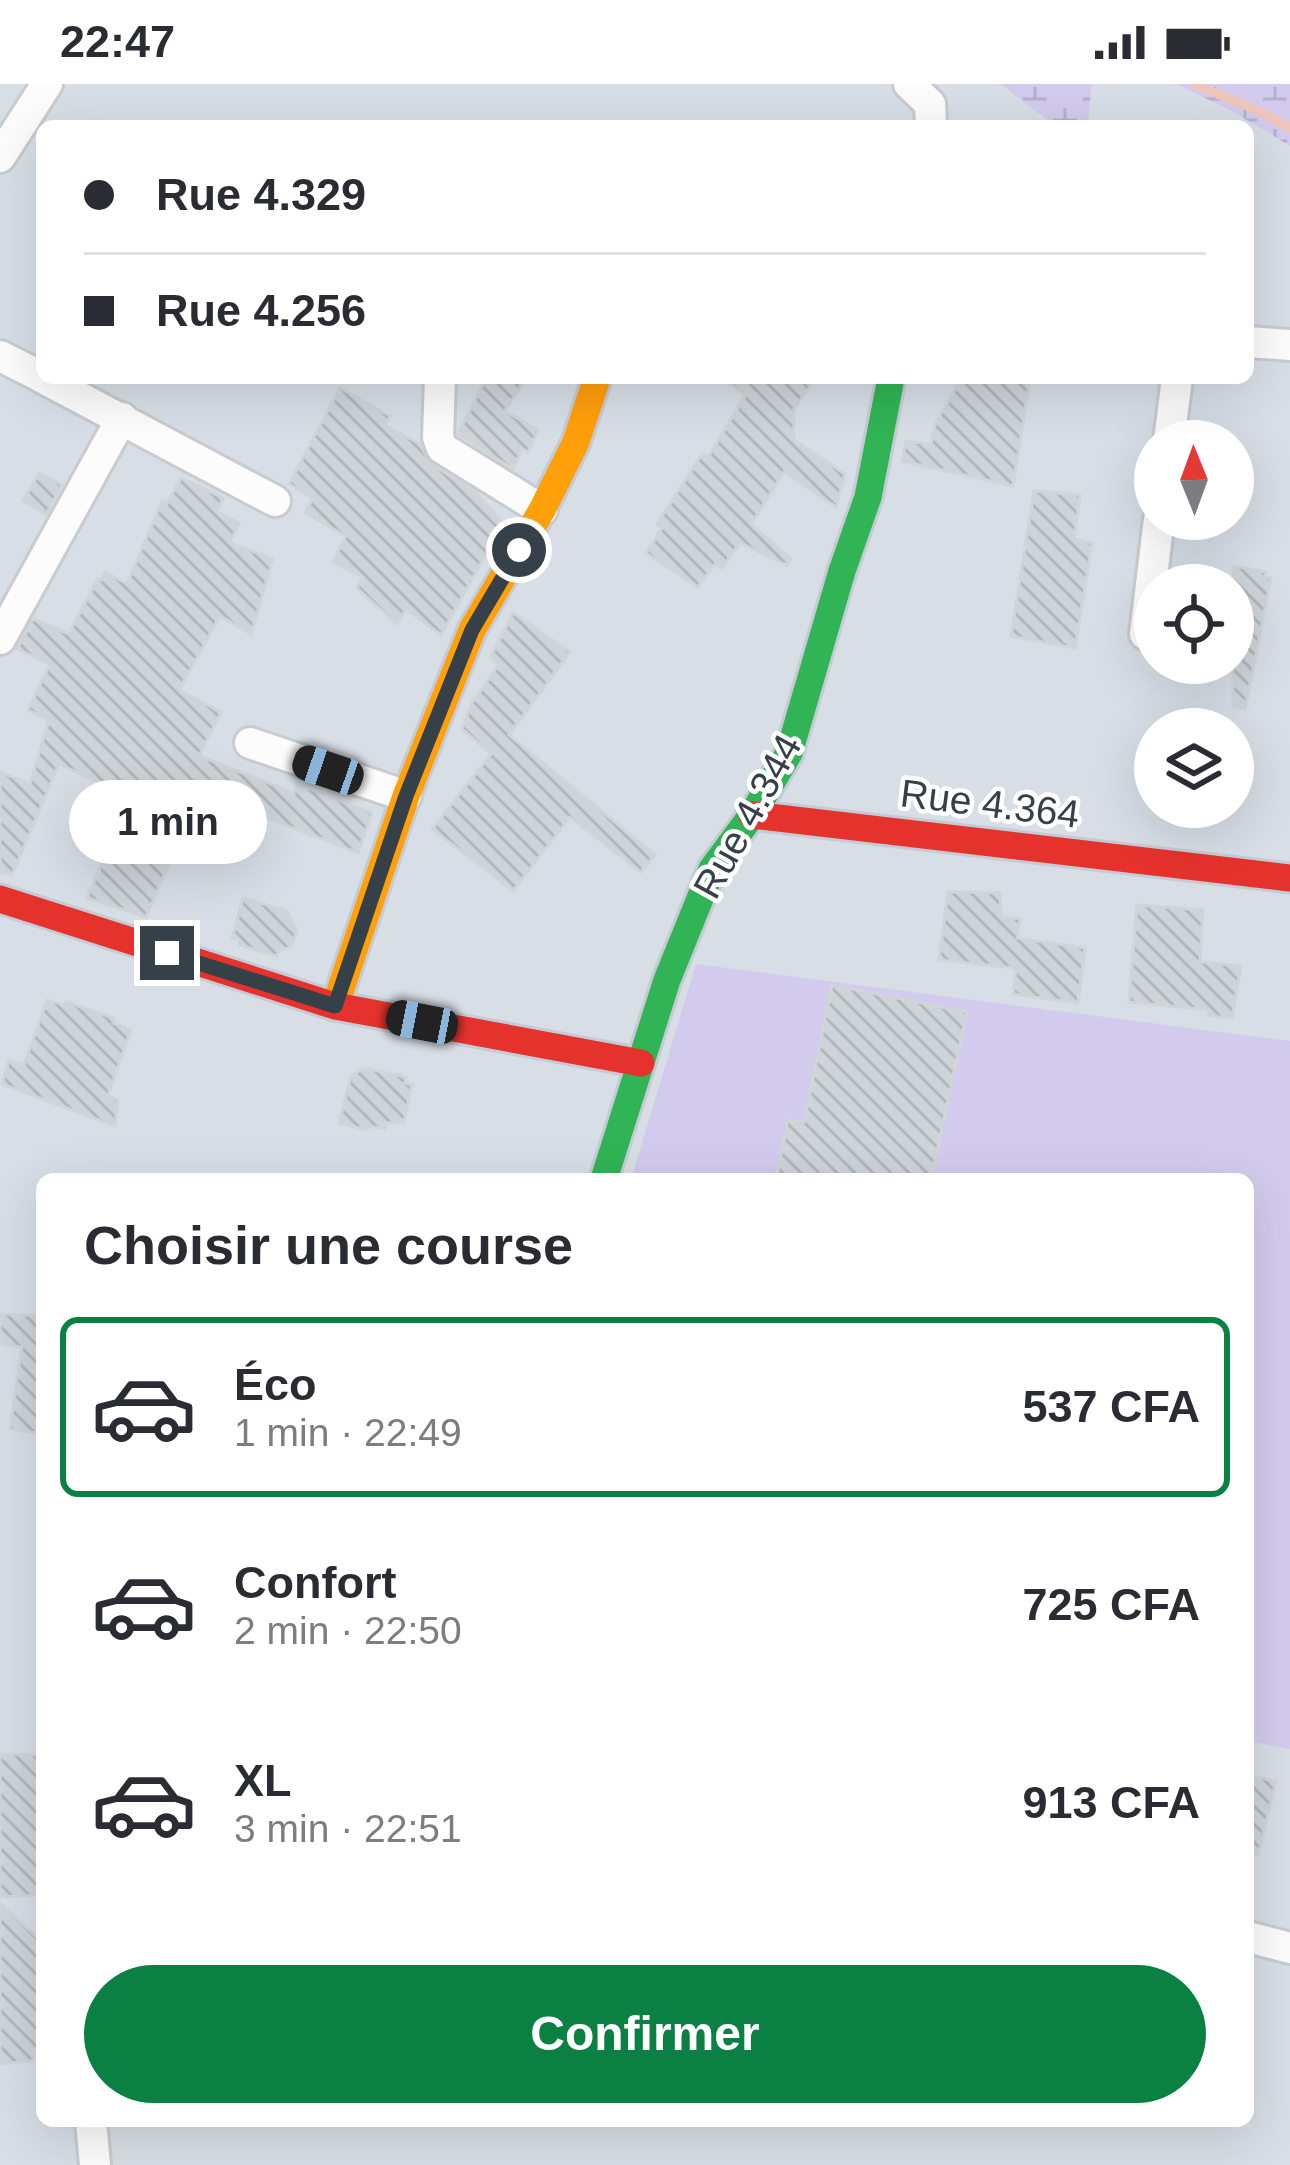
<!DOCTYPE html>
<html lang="fr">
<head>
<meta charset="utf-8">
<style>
  :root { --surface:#fff; --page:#f2f2f3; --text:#2b2b33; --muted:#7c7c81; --line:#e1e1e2; --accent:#0b8043 }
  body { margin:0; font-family:Arial,sans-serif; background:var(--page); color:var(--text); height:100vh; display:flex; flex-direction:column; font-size:45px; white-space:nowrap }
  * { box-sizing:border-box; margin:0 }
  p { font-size:39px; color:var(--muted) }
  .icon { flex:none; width:66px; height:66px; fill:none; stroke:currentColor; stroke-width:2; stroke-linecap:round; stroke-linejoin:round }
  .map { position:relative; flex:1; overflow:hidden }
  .panel { position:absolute; left:36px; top:1089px; width:1218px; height:954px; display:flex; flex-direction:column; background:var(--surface); border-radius:18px; box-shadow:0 12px 48px #0002 }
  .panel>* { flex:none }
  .guide { position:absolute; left:36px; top:36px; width:1218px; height:264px; border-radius:18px; box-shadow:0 12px 48px #0002; display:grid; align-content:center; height:264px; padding:0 48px; background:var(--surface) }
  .needle { width:78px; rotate:359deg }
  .tools { position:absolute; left:1134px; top:336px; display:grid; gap:24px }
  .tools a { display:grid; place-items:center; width:120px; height:120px; border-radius:50%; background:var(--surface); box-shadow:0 12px 48px #0002; font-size:60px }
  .end { position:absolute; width:54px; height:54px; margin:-27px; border:15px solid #364048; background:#fff; box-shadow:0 0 0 6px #fff }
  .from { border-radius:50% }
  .bubble { position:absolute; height:84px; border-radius:42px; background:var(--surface); box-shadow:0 12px 48px #0002; font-size:39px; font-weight:600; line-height:84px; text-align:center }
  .car { position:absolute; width:36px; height:72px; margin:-36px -18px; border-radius:15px; box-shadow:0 0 9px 3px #0007; background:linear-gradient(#222 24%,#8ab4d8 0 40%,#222 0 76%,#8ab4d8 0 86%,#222 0) }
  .guide b { display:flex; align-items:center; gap:42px; height:114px; font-size:45px }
  .guide b+b { border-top:3px solid var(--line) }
  .guide i { width:30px; height:30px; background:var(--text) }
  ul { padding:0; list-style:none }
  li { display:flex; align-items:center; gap:36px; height:180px; margin:0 24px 18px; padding:0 24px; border:6px solid transparent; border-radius:18px }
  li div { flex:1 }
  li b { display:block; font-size:45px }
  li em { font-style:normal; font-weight:600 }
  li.selected { border-color:var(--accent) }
  li>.icon { width:108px; height:108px; stroke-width:1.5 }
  h2 { padding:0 48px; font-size:54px; line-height:144px }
  .cta { display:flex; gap:24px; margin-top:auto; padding:24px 48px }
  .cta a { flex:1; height:138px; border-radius:72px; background:var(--accent); color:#fff; font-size:48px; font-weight:600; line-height:138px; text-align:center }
  .status { display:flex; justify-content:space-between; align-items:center; height:84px; padding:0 60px; background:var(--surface); direction:ltr }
  .status svg { height:33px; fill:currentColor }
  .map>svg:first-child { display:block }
</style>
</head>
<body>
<div class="status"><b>22:47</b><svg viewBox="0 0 49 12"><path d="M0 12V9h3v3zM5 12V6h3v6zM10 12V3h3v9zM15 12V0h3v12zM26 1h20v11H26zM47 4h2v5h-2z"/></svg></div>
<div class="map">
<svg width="1290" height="2081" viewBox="0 0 1290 2081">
  <defs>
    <pattern id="wetland-marsh" width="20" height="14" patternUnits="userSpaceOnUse" patternTransform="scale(3)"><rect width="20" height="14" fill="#d3cbed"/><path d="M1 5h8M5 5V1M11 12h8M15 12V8" fill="none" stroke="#b6afcd"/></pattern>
    <pattern id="building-back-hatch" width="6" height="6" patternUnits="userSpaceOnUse" patternTransform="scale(3)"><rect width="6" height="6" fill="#cfd4d8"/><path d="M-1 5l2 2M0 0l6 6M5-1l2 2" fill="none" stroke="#b2b7bb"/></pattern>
  </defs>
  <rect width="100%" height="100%" fill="#eaedf1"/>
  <path fill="#d7dee5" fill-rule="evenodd" d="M0,0H1000L1055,42H42V294H1248V42H1088L1092,0H1176L1230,25L1290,62V2081H0ZM1155,357H1233V435H1155ZM1155,501H1233V579H1155ZM1155,645H1233V723H1155ZM42,1095H1248V2037H42Z"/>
  <g fill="url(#wetland-marsh)">
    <path d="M1000,0H1092L1088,42H1055Z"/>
    <path d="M1176,0H1290V62L1230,26Z"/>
  </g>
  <path fill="#d3cbed" d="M696,880L1290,957V1665L1248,1657V1095H631Z"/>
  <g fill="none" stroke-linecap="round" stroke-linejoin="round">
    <path stroke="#f0c6ba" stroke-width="9" d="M1194,0L1263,29L1290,45"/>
  </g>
  <g fill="url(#building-back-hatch)" stroke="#d0d5d9" stroke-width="3">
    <path d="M486,294H526L505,327L538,346L528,368L522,365L513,385L458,350Z"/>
    <path d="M723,294H816L794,325V356L845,390L836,423L784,388L751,440L791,475L787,481L740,459L722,484L715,480L698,503L646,469L662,444L657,440L702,370L708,373L745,312Z"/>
    <path d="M962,294H1030L1013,402L902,377L906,357L931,360L936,338Z"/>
    <path d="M340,304L390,332L385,341L420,360L431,380L474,407L503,439L441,551L406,525L397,540L357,504L363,493L333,478L346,452L305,429L313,414L289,400Z"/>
    <path d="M39,389L62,401L46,430L23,417Z"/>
    <path d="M181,394L223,414L217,428L239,439L230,459L273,475L251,550L220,532L179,606L221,628L199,672L294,709L297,700L372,729L358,769L184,702L161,745L180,753L146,833L87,814L130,713L59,680L12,791L0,789V688L30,700L49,636L28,626L50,580L17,565L33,535L69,550L98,494L101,496L105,488L127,500L162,417L167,420Z"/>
    <path d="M1034,407L1080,411L1074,455L1092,459L1075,564L1011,552Z"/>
    <path d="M1233,482L1266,488L1265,493L1271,494L1245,625L1233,623Z"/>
    <path d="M513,529L570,568L509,651L655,771L641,788L570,733L513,807L432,745L491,670L462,645L472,619L499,580L490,574Z"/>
    <path d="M948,808L1000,809L1001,833L1020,835L1017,854L1085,864L1078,919L1013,910L1016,884L939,876Z"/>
    <path d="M243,814L287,827L297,847L291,863L280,866L277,872L239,861L240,856L232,854Z"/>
    <path d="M1137,821L1203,826L1200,878L1241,882L1232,934L1208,932L1209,926L1129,918Z"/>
    <path d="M832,901L967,928L931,1095H776L788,1035L804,1038Z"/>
    <path d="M47,916L65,921L66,918L114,934L113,939L131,946L108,1012L118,1016L115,1042L2,1000L9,976L24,981Z"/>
    <path d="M364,984L406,993L405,999L412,1001L404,1038L387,1039L385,1045L367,1042V1046L339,1039L351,992Z"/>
    <path d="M0,1230L42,1232V1350L10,1345L22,1263L0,1260Z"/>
    <path d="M0,1670L42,1671V1811L0,1813Z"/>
    <path d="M1248,1691L1276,1697L1258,1771L1248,1770Z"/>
    <path d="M0,1819L42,1858V1969L33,1970V1977L0,1980Z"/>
  </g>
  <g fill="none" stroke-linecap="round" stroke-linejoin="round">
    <g stroke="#c8cbcf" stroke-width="36">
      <g id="street">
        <path d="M909,0L930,20L931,42"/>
        <path d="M0,73L47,0"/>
        <path d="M1248,258L1290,261"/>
        <path d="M0,272L42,293"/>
        <path d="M43,294L275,417"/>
        <path d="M440,294L438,353L442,364L542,426"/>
        <path d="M1169,357L1177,294"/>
        <path d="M1145,550L1159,435"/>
        <path d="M0,555L122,334"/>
        <path d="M250,659L406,712"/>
        <path d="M1248,1853L1290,1864"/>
        <path d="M91,2037L95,2081"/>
      </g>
    </g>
    <g stroke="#c4cbd4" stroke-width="33">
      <path id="fast" d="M604,1095L667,896L712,785L752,731L789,669L842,487L868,413L891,294"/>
    </g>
    <g stroke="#c4cbd4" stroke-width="33">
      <path id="slow" d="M335,922L406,712L472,546L542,426L576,358L597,294"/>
    </g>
    <g stroke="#c4cbd4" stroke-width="33">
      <g id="jam">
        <path d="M752,731L1290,794"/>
        <path d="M0,815L335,922L641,979"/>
      </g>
    </g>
    <use href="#street" stroke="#fcfcfd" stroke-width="30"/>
    <use href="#fast" stroke="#30b455" stroke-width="27"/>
    <use href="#slow" stroke="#ff9f0a" stroke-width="27"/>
    <use href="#jam" stroke="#e5322d" stroke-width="27"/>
  </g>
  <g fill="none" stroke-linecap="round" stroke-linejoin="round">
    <path stroke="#364048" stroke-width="15" d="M167,869L335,922L406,712L472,546L519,466"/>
  </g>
  <g text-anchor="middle" stroke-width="9" stroke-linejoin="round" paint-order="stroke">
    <g font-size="39" fill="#364048" stroke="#fff">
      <text transform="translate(990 719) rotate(7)" y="14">Rue 4.364</text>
      <text transform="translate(747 732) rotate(-61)" y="14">Rue 4.344</text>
    </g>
  </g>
</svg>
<div class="tools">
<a><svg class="needle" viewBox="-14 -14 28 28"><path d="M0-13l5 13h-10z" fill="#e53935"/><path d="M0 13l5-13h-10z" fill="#7c7c81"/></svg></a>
<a><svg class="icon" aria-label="locate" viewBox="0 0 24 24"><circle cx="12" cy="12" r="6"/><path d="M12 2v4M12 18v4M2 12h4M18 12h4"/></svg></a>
<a><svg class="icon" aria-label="layers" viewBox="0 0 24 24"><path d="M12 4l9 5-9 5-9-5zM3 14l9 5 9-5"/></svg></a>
</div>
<i class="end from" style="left:519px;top:466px"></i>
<i class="end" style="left:167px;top:869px"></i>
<div class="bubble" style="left:69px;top:696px;width:198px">1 min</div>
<i class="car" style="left:328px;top:686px;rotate:289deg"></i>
<i class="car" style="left:422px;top:938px;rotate:281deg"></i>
<div class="guide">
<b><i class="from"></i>Rue 4.329</b>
<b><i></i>Rue 4.256</b>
</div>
<section class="panel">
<h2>Choisir une course</h2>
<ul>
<li class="selected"><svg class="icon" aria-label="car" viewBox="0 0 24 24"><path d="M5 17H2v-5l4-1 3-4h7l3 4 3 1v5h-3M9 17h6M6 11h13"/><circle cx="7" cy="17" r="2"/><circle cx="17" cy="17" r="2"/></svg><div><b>Éco</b><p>1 min · 22:49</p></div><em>537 CFA</em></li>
<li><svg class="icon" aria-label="car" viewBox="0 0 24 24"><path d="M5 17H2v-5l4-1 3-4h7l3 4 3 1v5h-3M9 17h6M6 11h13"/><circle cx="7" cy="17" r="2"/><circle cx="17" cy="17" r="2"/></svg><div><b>Confort</b><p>2 min · 22:50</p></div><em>725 CFA</em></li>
<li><svg class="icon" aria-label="car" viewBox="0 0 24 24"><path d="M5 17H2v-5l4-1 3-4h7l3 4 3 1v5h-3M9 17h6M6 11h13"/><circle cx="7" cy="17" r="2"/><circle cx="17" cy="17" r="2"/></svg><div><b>XL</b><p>3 min · 22:51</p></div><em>913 CFA</em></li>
</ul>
<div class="cta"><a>Confirmer</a></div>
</section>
</div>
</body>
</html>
